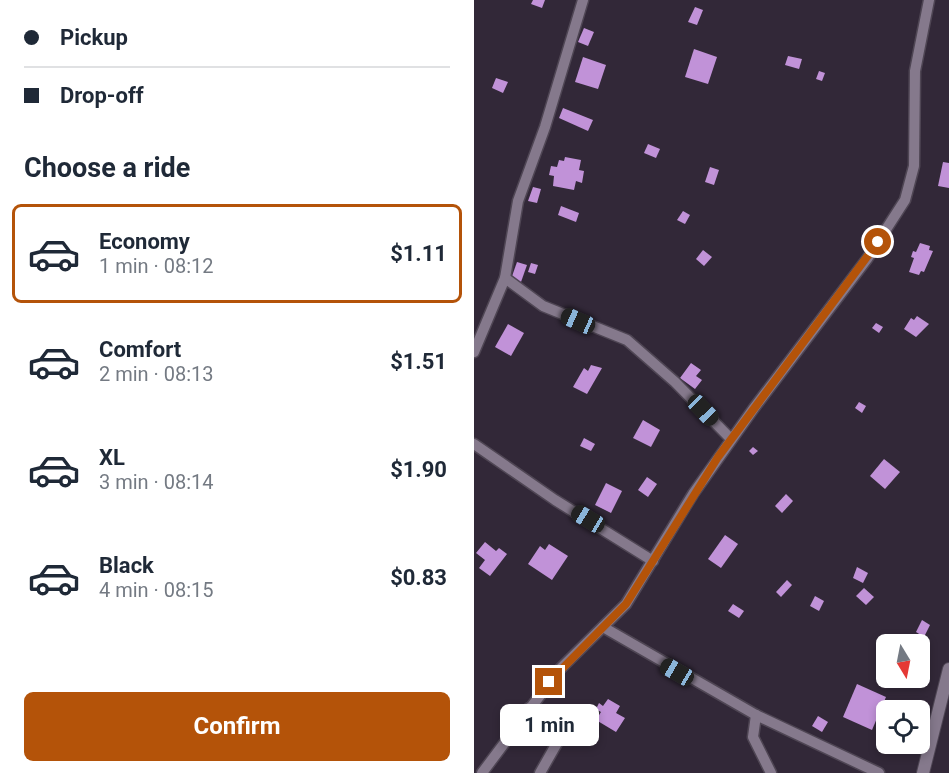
<!DOCTYPE html>
<html lang="en">
<head>
<meta charset="utf-8">
<style>
  :root { --surface:#fff; --page:#f2f2f3; --text:#1f2937; --muted:#747a83; --line:#e0e1e3; --accent:#b45309 }
  body { margin:0; font-family:Roboto,sans-serif; background:var(--page); color:var(--text); height:100vh; display:flex; flex-direction:column; font-size:22px; white-space:nowrap }
  * { box-sizing:border-box; margin:0 }
  p { font-size:20px; color:var(--muted) }
  .icon { flex:none; width:33px; height:33px; fill:none; stroke:currentColor; stroke-width:2; stroke-linecap:round; stroke-linejoin:round }
  .map { position:relative; flex:1; overflow:hidden }
  .side { display:flex; flex-direction:column; background:var(--surface); width:474px }
  .side>* { flex:none }
  .guide { display:grid; align-content:center; height:132px; padding:0 24px; background:var(--surface) }
  .needle { width:39px; rotate:170deg }
  .controls { position:absolute; left:402px; top:634px; display:grid; gap:12px }
  .controls a { display:grid; place-items:center; width:54px; height:54px; border-radius:9px; background:var(--surface); box-shadow:0 3px 9px #0003; font-size:30px }
  .end { position:absolute; width:27px; height:27px; margin:-14px; border:8px solid #b45309; background:#fff; box-shadow:0 0 0 3px #fff }
  .from { border-radius:50% }
  .bubble { position:absolute; height:42px; border-radius:9px; background:var(--surface); box-shadow:0 3px 9px #0003; font-size:20px; font-weight:700; line-height:42px; text-align:center }
  .car { position:absolute; width:18px; height:36px; margin:-18px -9px; border-radius:8px; box-shadow:0 0 4px 2px #0007; background:linear-gradient(#222 24%,#8ab4d8 0 40%,#222 0 76%,#8ab4d8 0 86%,#222 0) }
  .guide b { display:flex; align-items:center; gap:21px; height:57px; font-size:22px }
  .guide b+b { border-top:2px solid var(--line) }
  .guide i { width:15px; height:15px; background:var(--text) }
  ul { padding:0; list-style:none }
  li { display:flex; align-items:center; gap:18px; height:99px; margin:0 12px 9px; padding:0 12px; border:3px solid transparent; border-radius:9px }
  li div { flex:1 }
  li b { display:block; font-size:22px }
  li em { font-style:normal; font-weight:700 }
  li.active { border-color:var(--accent) }
  li>.icon { width:54px; height:54px; stroke-width:1.5 }
  h2 { padding:0 24px; font-size:27px; line-height:72px }
  .button { display:flex; gap:12px; margin-top:auto; padding:12px 24px }
  .button a { flex:1; height:69px; border-radius:9px; background:var(--accent); color:#fff; font-size:24px; font-weight:700; line-height:69px; text-align:center }
  main { display:flex; flex:1; min-height:0 }
  .map>svg:first-child { display:block }
</style>
</head>
<body>
<main>
<section class="side">
<div class="guide">
<b><i class="from"></i>Pickup</b>
<b><i></i>Drop-off</b>
</div>
<h2>Choose a ride</h2>
<ul>
<li class="active"><svg class="icon" aria-label="car" viewBox="0 0 24 24"><path d="M5 17H2v-5l4-1 3-4h7l3 4 3 1v5h-3M9 17h6M6 11h13"/><circle cx="7" cy="17" r="2"/><circle cx="17" cy="17" r="2"/></svg><div><b>Economy</b><p>1 min · 08:12</p></div><em>$1.11</em></li>
<li><svg class="icon" aria-label="car" viewBox="0 0 24 24"><path d="M5 17H2v-5l4-1 3-4h7l3 4 3 1v5h-3M9 17h6M6 11h13"/><circle cx="7" cy="17" r="2"/><circle cx="17" cy="17" r="2"/></svg><div><b>Comfort</b><p>2 min · 08:13</p></div><em>$1.51</em></li>
<li><svg class="icon" aria-label="car" viewBox="0 0 24 24"><path d="M5 17H2v-5l4-1 3-4h7l3 4 3 1v5h-3M9 17h6M6 11h13"/><circle cx="7" cy="17" r="2"/><circle cx="17" cy="17" r="2"/></svg><div><b>XL</b><p>3 min · 08:14</p></div><em>$1.90</em></li>
<li><svg class="icon" aria-label="car" viewBox="0 0 24 24"><path d="M5 17H2v-5l4-1 3-4h7l3 4 3 1v5h-3M9 17h6M6 11h13"/><circle cx="7" cy="17" r="2"/><circle cx="17" cy="17" r="2"/></svg><div><b>Black</b><p>4 min · 08:15</p></div><em>$0.83</em></li>
</ul>
<div class="button"><a>Confirm</a></div>
</section>
<div class="map">
<svg width="475" height="773" viewBox="0 0 475 773">
  <rect width="100%" height="100%" fill="#322838"/>
  <g fill="#c192d8">
    <path d="M59,0H71L68,8L57,4Z"/>
    <path d="M221,7L229,10L223,25L214,22Z"/>
    <path d="M110,28L120,32L114,46L104,42Z"/>
    <path d="M220,49L243,57L234,84L211,77Z"/>
    <path d="M314,56L328,59L325,69L311,65Z"/>
    <path d="M109,57L132,65L124,89L101,82Z"/>
    <path d="M345,71L351,73L348,81L342,79Z"/>
    <path d="M22,78L34,82L29,93L18,88Z"/>
    <path d="M89,108L119,120L114,131L85,118Z"/>
    <path d="M174,144L186,149L182,158L170,153Z"/>
    <path d="M91,157L107,160L105,170L110,171L108,183L102,181L100,190L79,186L80,176L75,175L77,166L83,167L85,160L90,161Z"/>
    <path d="M469,162L475,163V188L464,186Z"/>
    <path d="M236,167L245,170L240,185L231,182Z"/>
    <path d="M59,187L67,189L63,203L54,201Z"/>
    <path d="M87,206L105,213L102,222L84,215Z"/>
    <path d="M209,211L216,215L211,224L203,220Z"/>
    <path d="M446,243L456,246L455,250L459,251L450,272L447,271L445,275L435,272L440,258L437,257L439,251L442,252Z"/>
    <path d="M229,250L238,257L230,266L222,259Z"/>
    <path d="M43,262L53,265L47,282L37,279Z"/>
    <path d="M57,263L64,265L61,274L54,272Z"/>
    <path d="M443,316L455,324L442,337L430,329L437,318L440,320Z"/>
    <path d="M402,323L409,327L405,333L398,328Z"/>
    <path d="M34,324L50,333L37,356L21,347Z"/>
    <path d="M217,363L227,370L222,376L228,380L221,389L206,378Z"/>
    <path d="M117,365L128,368L113,394L99,387L110,368L114,371Z"/>
    <path d="M385,402L392,406L388,413L381,408Z"/>
    <path d="M169,420L186,430L177,447L159,438Z"/>
    <path d="M110,438L121,444L117,451L106,446Z"/>
    <path d="M279,447L284,451L279,455L275,451Z"/>
    <path d="M410,459L426,472L411,489L396,476Z"/>
    <path d="M173,477L183,484L174,497L164,490Z"/>
    <path d="M132,483L148,491L137,513L121,505Z"/>
    <path d="M312,494L319,501L308,513L301,506Z"/>
    <path d="M251,535L264,544L247,568L234,559Z"/>
    <path d="M11,542L22,551L25,548L33,554L16,576L5,568L11,560L2,553Z"/>
    <path d="M75,544L94,556L78,580L54,564L66,546L71,550Z"/>
    <path d="M383,567L394,573L389,583L379,578Z"/>
    <path d="M313,580L318,585L307,597L302,592Z"/>
    <path d="M390,588L400,597L392,605L382,596Z"/>
    <path d="M341,596L350,601L345,611L336,606Z"/>
    <path d="M259,604L270,611L265,618L254,611Z"/>
    <path d="M448,620L456,625L450,637L442,632Z"/>
    <path d="M383,684L412,697L398,730L369,717Z"/>
    <path d="M134,699L146,706L142,713L151,718L142,732L122,720L127,712L122,709L125,703L129,706Z"/>
    <path d="M344,716L354,722L348,732L338,726Z"/>
  </g>
  <g fill="none" stroke-linecap="round" stroke-linejoin="round">
    <g stroke="#4f4654" stroke-width="13">
      <g id="minor">
        <path d="M31,278L69,306L153,340L201,382L257,439"/>
        <path d="M0,352L31,278L44,201L71,127L109,0"/>
        <path d="M0,444L81,500L179,561"/>
        <path d="M129,627L282,715L405,773"/>
        <path d="M55,708L81,724L87,736L66,773"/>
        <path d="M282,715L279,737L297,773"/>
        <path d="M8,773L85,670L152,604L219,494L280,408L393,259L431,200L440,166L441,71L455,0"/>
      </g>
    </g>
    <g stroke="#4f4654" stroke-width="14">
      <path id="tertiary" d="M449,773L475,669"/>
    </g>
    <use href="#minor" stroke="#85798c" stroke-width="10"/>
    <use href="#tertiary" stroke="#85798c" stroke-width="12"/>
  </g>
  <g fill="none" stroke-linecap="round" stroke-linejoin="round">
    <path stroke="#b45309" stroke-width="8" d="M75,682L152,604L244,457L404,242"/>
  </g>
</svg>
<div class="controls">
<a><svg class="needle" viewBox="-14 -14 28 28"><path d="M0-13l5 13h-10z" fill="#e53935"/><path d="M0 13l5-13h-10z" fill="#747a83"/></svg></a>
<a><svg class="icon" aria-label="locate" viewBox="0 0 24 24"><circle cx="12" cy="12" r="6"/><path d="M12 2v4M12 18v4M2 12h4M18 12h4"/></svg></a>
</div>
<i class="end from" style="left:404px;top:242px"></i>
<i class="end" style="left:75px;top:682px"></i>
<div class="bubble" style="left:26px;top:704px;width:99px">1 min</div>
<i class="car" style="left:104px;top:321px;rotate:294deg"></i>
<i class="car" style="left:229px;top:410px;rotate:136deg"></i>
<i class="car" style="left:114px;top:519px;rotate:301deg"></i>
<i class="car" style="left:203px;top:672px;rotate:300deg"></i>
</div>
</main>
</body>
</html>
